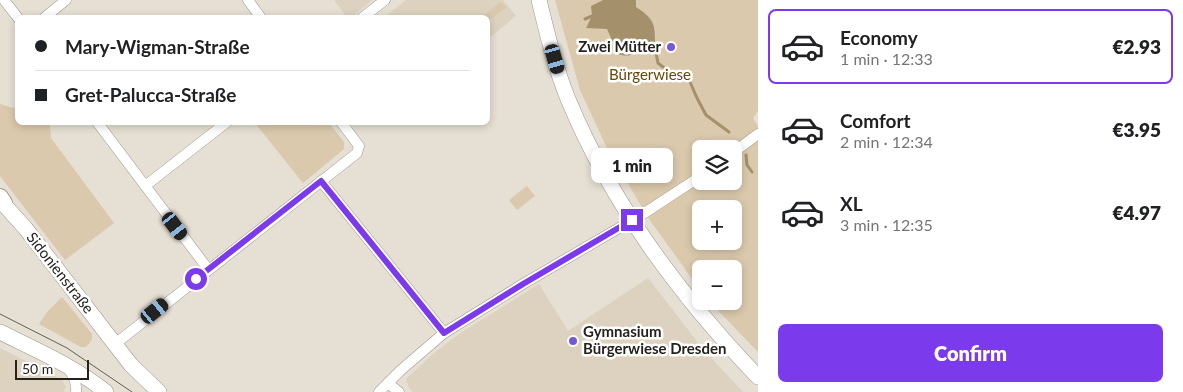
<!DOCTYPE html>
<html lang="en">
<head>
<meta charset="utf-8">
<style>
  :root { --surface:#fff; --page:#f6f6f6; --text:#202124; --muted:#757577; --line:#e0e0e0; --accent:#7c3aed }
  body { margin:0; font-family:Lato,sans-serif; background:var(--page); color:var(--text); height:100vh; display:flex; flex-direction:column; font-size:19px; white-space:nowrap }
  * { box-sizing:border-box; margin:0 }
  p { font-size:16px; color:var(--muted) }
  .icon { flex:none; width:28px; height:28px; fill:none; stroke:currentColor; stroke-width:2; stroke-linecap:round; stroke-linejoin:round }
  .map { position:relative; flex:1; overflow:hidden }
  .sheet { display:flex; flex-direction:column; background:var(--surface); width:425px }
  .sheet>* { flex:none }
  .guide { position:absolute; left:15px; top:15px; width:475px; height:110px; border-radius:8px; box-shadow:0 2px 8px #0003; display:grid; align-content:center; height:110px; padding:0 20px; background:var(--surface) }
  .fabs { position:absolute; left:692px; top:140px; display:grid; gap:10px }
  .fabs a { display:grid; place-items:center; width:50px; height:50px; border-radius:8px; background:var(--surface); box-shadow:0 2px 8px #0003; font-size:25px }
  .scale { position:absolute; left:15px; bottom:12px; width:74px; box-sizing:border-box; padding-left:5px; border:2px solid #24221d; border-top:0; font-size:14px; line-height:18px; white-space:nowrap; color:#24221d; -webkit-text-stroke:4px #fff; paint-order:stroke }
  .end { position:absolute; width:22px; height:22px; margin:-11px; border:6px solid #7c3aed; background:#fff; box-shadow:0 0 0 2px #fff }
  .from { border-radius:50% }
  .bubble { position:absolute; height:35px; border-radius:8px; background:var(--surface); box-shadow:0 2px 8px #0003; font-size:16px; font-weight:800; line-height:35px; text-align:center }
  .car { position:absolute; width:15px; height:30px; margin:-15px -8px; border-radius:6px; box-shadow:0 0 4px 1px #0007; background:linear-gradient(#222 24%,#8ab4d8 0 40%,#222 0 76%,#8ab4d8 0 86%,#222 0) }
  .guide b { display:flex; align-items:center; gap:18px; height:48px; font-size:19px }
  .guide b+b { border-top:1px solid var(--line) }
  .guide i { width:12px; height:12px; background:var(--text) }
  ul { padding:9px 0 0; list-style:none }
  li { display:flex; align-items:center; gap:15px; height:75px; margin:0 10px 8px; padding:0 10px; border:2px solid transparent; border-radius:8px }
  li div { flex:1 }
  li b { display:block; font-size:19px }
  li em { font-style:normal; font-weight:800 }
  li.on { border-color:var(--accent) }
  li>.icon { width:45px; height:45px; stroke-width:1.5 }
  .primary-button { display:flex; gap:10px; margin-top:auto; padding:10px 20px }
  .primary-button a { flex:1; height:58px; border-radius:8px; background:var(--accent); color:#fff; font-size:20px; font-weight:800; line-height:58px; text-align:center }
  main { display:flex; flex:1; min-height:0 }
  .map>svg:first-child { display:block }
</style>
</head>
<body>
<main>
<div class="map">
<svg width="758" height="392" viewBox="0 0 758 392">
  <rect width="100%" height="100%" fill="#e6dfd3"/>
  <g fill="#dcd2bf">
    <path d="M334,0H372L351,18L347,17Z"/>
    <path d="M406,0H503L516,16L488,39V18H383Z"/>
    <path d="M648,278L703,349L743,392H413L409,388L406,379L433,354L459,334L539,284L568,331Z"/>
    <path d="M0,348L62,380L66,387L63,392H0Z"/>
  </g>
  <g fill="#dac9ac" fill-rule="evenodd">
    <path d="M555,0H758V111L753,118L758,126V352L709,301H734V269H701V291L649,219L607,148L580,90ZM701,149H734V181H701ZM701,209H734V241H701Z"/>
    <path d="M501,2L506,7L488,22V18L481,17Z"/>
    <path d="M0,104L17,109L18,122L48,123L50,126L51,138L114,223L65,260L0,176Z"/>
    <path d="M255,123H329L344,142V149L303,183Z"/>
    <path d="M527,186L535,196L517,210L509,200Z"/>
    <path d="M62,297L92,334V340L86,347H81L39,324L47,312Z"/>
  </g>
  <path fill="#a5906c" d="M603,0H636V7C660,22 653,29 656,53L643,47C632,54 631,58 618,54L607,29L586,28L592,16L591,6Z"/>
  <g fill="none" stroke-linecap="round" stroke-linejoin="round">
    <g stroke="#a5906c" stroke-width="3">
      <path d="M585,19L592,16"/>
      <path d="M656,53L658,63L668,71L690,82L697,98L706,115L729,132"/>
      <path d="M746,155L747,165L752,172"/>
    </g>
    <g stroke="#9f988d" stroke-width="11">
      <g id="street">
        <path d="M4,0L18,18"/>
        <path d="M248,0L261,18"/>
        <path d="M44,18L66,0"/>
        <path d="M362,18L385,0"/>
        <path d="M97,122L208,269"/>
        <path d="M734,152L758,134"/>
        <path d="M321,181L444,333"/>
        <path d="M145,186L227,122"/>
        <path d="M115,344L357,153L359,146L341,122"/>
        <path d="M68,368C73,376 77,382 76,392"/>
        <path d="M388,383L399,392"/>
        <path d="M379,392L401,370L444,333L523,284L643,214L701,176"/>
      </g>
    </g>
    <g stroke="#9f988d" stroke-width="16">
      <g id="secondary">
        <path d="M539,0C547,33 555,67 568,99C611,203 680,296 758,377"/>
        <path d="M0,200L26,229L131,365L159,392"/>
        <path d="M0,332C36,350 74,366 106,392"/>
      </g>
    </g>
    <g stroke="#9f988d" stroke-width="18">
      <path id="primary" d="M0,197L4,203"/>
    </g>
    <use href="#street" stroke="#fff" stroke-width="10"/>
    <use href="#secondary" stroke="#fff" stroke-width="15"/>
    <use href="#primary" stroke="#fff" stroke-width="16"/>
    <path stroke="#625e57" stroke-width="1" d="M0,314L67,348L132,392"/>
  </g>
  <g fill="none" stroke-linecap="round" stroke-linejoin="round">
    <path stroke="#7c3aed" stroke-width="6" d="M196,279L321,181L444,333L523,284L632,220"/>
  </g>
  <g fill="#7658d2" stroke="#fff" stroke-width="2">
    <circle cx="671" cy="47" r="5"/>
    <circle cx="573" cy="341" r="5"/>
  </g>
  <g text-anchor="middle" stroke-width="5" stroke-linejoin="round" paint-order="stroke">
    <g font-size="15" font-weight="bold" fill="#24221d" stroke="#fff" text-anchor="end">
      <text x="661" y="52">Zwei Mütter</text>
      <text x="583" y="337" text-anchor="start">Gymnasium<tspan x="583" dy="17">Bürgerwiese Dresden</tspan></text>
    </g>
    <g font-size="15" fill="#664805" stroke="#fff">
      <text x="650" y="80">Bürgerwiese</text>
    </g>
    <g font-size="15" fill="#24221d" stroke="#fff">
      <text transform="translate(60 273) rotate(52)" y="5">Sidonienstraße</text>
    </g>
  </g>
</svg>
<div class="fabs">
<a><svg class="icon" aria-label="layers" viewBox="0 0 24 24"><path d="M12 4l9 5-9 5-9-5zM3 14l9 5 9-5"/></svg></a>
<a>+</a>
<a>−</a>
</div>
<div class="scale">50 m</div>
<i class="end from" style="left:196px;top:279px"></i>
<i class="end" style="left:632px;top:220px"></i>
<div class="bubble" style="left:591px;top:148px;width:82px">1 min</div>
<i class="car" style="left:555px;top:59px;rotate:164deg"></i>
<i class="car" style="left:175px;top:226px;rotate:143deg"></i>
<i class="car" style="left:155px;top:311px;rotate:51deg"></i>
<div class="guide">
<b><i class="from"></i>Mary-Wigman-Straße</b>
<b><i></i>Gret-Palucca-Straße</b>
</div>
</div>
<section class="sheet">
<ul>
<li class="on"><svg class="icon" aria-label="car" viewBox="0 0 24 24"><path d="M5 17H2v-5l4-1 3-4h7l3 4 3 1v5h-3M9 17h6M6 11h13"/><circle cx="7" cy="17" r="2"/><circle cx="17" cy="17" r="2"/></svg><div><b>Economy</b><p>1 min · 12:33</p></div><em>€2.93</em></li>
<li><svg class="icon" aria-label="car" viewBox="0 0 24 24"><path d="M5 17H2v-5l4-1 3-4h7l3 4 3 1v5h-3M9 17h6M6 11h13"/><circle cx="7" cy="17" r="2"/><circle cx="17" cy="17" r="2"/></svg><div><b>Comfort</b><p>2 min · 12:34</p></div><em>€3.95</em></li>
<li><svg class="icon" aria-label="car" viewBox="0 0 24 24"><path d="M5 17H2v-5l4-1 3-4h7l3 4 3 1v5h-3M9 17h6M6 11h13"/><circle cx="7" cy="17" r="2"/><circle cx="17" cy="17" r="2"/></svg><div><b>XL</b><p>3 min · 12:35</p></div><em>€4.97</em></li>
</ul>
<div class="primary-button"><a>Confirm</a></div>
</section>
</main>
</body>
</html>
